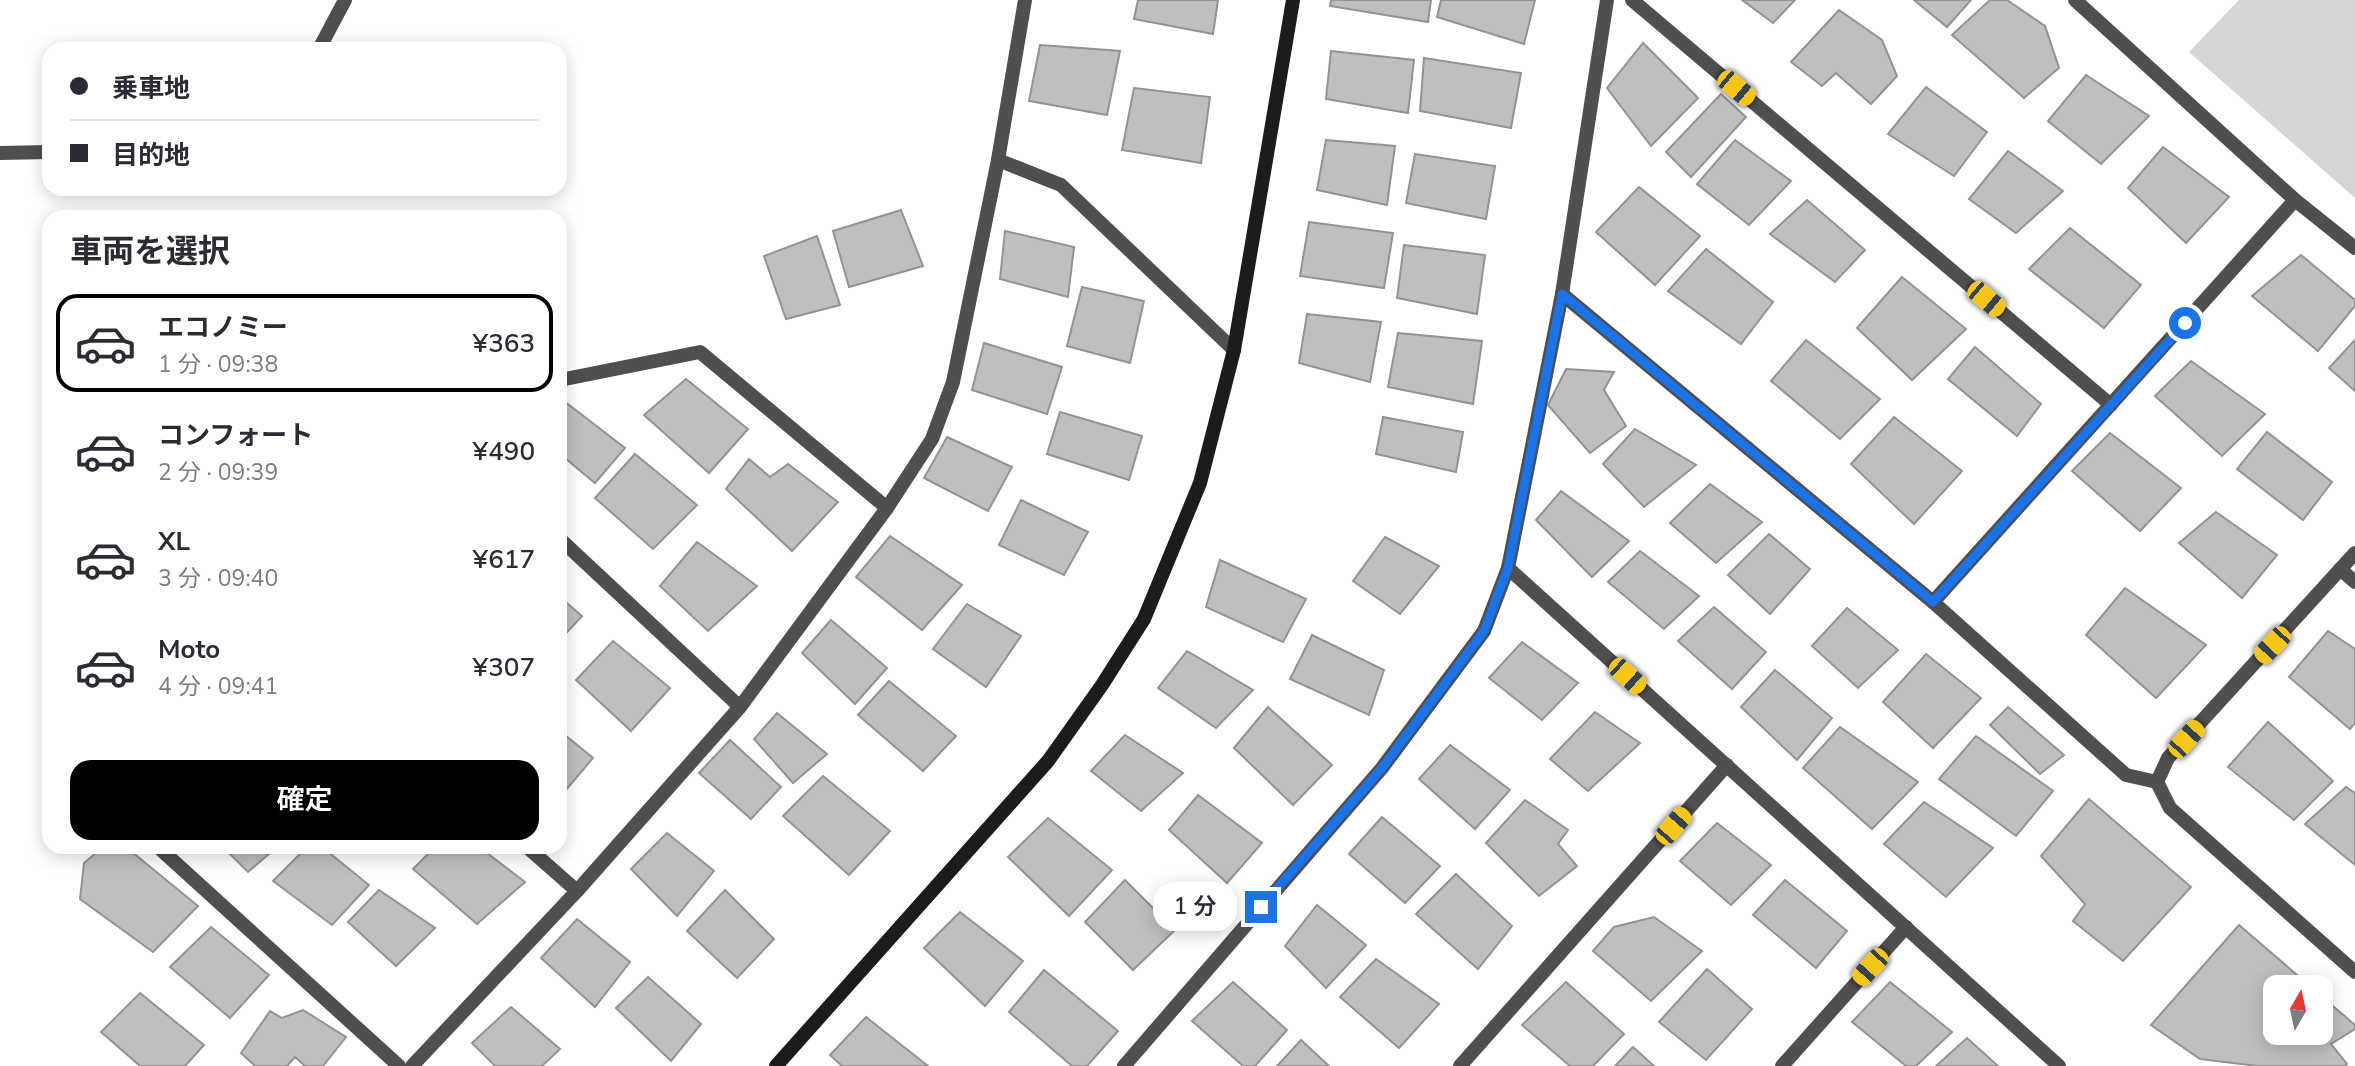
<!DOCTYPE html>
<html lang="ja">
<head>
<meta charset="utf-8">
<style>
  :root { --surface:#fff; --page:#f7f7f7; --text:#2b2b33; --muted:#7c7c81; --line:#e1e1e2; --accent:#000 }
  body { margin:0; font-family:"Nunito Sans","Noto Sans JP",sans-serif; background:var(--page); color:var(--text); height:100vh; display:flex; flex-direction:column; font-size:26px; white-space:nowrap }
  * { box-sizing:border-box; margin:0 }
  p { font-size:23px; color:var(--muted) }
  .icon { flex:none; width:38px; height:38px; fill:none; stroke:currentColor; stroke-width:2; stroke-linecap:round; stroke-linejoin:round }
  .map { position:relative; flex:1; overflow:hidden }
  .side { position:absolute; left:42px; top:210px; width:525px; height:644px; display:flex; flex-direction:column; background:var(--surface); border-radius:21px; box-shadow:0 4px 18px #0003 }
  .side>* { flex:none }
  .hud { position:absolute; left:42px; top:42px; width:525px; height:154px; border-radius:21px; box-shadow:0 4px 18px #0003; display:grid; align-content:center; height:154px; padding:0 28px; background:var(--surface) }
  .needle { width:46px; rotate:9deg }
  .tools { position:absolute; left:2263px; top:975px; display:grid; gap:14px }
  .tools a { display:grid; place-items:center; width:70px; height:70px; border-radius:14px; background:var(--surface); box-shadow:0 4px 18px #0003; font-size:35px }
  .end { position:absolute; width:32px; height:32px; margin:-16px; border:9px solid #1a73e8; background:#fff; box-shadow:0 0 0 4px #fff }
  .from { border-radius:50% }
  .bubble { position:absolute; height:49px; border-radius:21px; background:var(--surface); box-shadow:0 4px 18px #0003; font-size:23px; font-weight:600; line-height:49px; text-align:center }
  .car { position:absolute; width:21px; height:42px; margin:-21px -10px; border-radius:9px; box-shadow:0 0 5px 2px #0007; background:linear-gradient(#f5c518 24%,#345 0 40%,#f5c518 0 76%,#345 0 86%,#f5c518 0) }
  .hud b { display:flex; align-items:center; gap:24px; height:66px; font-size:26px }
  .hud b+b { border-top:2px solid var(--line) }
  .hud i { width:18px; height:18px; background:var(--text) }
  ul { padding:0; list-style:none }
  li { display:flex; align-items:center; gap:21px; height:98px; margin:0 14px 10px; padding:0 14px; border:4px solid transparent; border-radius:21px }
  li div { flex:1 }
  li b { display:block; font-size:26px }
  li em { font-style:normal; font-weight:600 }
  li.active { border-color:var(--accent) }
  li>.icon { width:63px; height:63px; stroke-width:1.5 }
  h2 { padding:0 28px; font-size:32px; line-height:84px }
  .primary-button { display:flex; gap:14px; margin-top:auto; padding:14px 28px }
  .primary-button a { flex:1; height:80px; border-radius:21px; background:var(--accent); color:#fff; font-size:28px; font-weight:600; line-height:80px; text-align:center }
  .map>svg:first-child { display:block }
</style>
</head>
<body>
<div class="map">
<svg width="2355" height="1066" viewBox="0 0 2355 1066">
  <rect width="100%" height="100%" fill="#fff"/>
  <path fill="#d6d6d6" d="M2239,0H2355V198L2189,52Z"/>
  <g fill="#bfbfbf" stroke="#939393" stroke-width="2">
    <path d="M1138,0H1218L1213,34L1134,19Z"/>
    <path d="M1331,0H1431L1428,22L1330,6Z"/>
    <path d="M1441,0H1535L1524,44L1437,17Z"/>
    <path d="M1742,0H1795L1773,23Z"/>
    <path d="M1914,0H1971L1947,27Z"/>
    <path d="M1990,0H2007L2045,26L2059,68L2024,98L1952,35Z"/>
    <path d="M1839,10L1882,40L1897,76L1871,104L1836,73L1822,86L1791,62Z"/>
    <path d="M1643,43L1698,98L1651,146L1607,88Z"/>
    <path d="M1040,45L1120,51L1107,115L1029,101Z"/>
    <path d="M1331,51L1414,60L1408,113L1326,99Z"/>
    <path d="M1424,58L1521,73L1511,128L1420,111Z"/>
    <path d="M2086,75L2149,116L2101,164L2048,121Z"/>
    <path d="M1926,87L1987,132L1954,176L1888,134Z"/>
    <path d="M1134,88L1210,97L1201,163L1122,150Z"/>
    <path d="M1721,94L1746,117L1691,177L1666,152Z"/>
    <path d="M1326,140L1395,146L1387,205L1317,190Z"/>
    <path d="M1735,140L1791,181L1749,225L1697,184Z"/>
    <path d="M2163,147L2229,197L2186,243L2128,188Z"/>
    <path d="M2008,151L2063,191L2016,233L1969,199Z"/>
    <path d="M1415,154L1495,166L1486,219L1406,203Z"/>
    <path d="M1639,187L1700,236L1655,285L1596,232Z"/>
    <path d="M1807,200L1865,250L1835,282L1770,234Z"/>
    <path d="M901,210L923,266L849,287L833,231Z"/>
    <path d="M1309,222L1393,233L1384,288L1300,276Z"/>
    <path d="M2070,228L2141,285L2104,328L2029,269Z"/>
    <path d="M1005,231L1074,247L1068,297L1000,279Z"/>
    <path d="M817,236L840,305L786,319L764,256Z"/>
    <path d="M1404,245L1485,255L1477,314L1397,298Z"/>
    <path d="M1706,249L1773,302L1741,344L1668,291Z"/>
    <path d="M2301,255L2355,300V306L2318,351L2252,296Z"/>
    <path d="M1902,277L1966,329L1912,380L1857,328Z"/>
    <path d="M1082,287L1144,301L1130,363L1067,346Z"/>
    <path d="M1307,314L1381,322L1370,382L1299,363Z"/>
    <path d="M1398,333L1482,341L1473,404L1388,387Z"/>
    <path d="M1806,340L1880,399L1840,439L1771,381Z"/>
    <path d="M2355,340V391L2329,368Z"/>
    <path d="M984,343L1062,367L1047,414L972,390Z"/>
    <path d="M1975,347L2041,404L2017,436L1948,379Z"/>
    <path d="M2191,361L2265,414L2222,456L2155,396Z"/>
    <path d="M1566,369L1614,372L1604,390L1626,426L1590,453L1548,405Z"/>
    <path d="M686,379L748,429L709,473L644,415Z"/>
    <path d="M560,398L625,448L595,483L560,454Z"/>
    <path d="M1060,412L1142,436L1129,480L1047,454Z"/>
    <path d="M1383,417L1463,432L1456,472L1376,454Z"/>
    <path d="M1894,417L1962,471L1914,524L1851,464Z"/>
    <path d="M1635,429L1696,465L1644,507L1603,464Z"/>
    <path d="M2267,432L2332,482L2303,520L2237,469Z"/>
    <path d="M2110,433L2181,488L2140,531L2072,471Z"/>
    <path d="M947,437L1012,467L988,511L924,478Z"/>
    <path d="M635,454L697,505L653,549L595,498Z"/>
    <path d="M749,459L770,477L788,464L838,502L792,551L726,489Z"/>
    <path d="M1710,484L1762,522L1716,563L1670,523Z"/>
    <path d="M1561,491L1629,541L1592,577L1536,520Z"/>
    <path d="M1021,500L1088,532L1064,575L999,545Z"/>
    <path d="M2216,512L2277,555L2242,598L2179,543Z"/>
    <path d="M1769,534L1810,569L1770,614L1728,575Z"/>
    <path d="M890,536L962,585L922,630L856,577Z"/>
    <path d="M1385,537L1439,566L1400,614L1353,581Z"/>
    <path d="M697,542L757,586L708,631L660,586Z"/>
    <path d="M1640,551L1699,596L1664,629L1608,582Z"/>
    <path d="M1220,560L1306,599L1283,642L1206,607Z"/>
    <path d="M2125,588L2206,645L2156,698L2086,635Z"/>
    <path d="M560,597L582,616L560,640Z"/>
    <path d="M967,604L1021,636L986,687L933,649Z"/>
    <path d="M1714,607L1766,652L1732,689L1678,641Z"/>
    <path d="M1847,608L1898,650L1858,688L1812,646Z"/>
    <path d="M831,620L887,668L855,704L802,653Z"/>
    <path d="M2328,631L2355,649V723L2350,729L2289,677Z"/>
    <path d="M1312,635L1384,670L1369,715L1290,679Z"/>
    <path d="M613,641L670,688L631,731L576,680Z"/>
    <path d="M1522,642L1578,683L1542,720L1489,678Z"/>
    <path d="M1187,651L1253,690L1216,728L1158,688Z"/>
    <path d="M1926,654L1981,698L1933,748L1883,702Z"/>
    <path d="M1775,670L1832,718L1797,760L1741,707Z"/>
    <path d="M889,681L956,736L923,771L858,715Z"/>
    <path d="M1268,707L1332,765L1293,805L1234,748Z"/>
    <path d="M2008,707L2064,755L2040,774L1990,725Z"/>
    <path d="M1595,712L1640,743L1588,791L1550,759Z"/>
    <path d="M777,713L827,754L793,783L754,739Z"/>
    <path d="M2268,722L2333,781L2294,820L2228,767Z"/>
    <path d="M1840,727L1918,782L1872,829L1803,768Z"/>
    <path d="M560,731L593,758L560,797Z"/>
    <path d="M1125,735L1183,773L1141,811L1091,771Z"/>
    <path d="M1976,736L2053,791L2016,836L1939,779Z"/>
    <path d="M730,740L781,787L751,819L699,773Z"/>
    <path d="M1450,745L1510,790L1475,829L1419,779Z"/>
    <path d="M823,776L890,831L849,875L783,816Z"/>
    <path d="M2346,787L2355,793V865L2305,824Z"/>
    <path d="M1198,795L1262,843L1227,883L1169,830Z"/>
    <path d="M2089,799L2191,887L2123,961L2073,921L2085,904L2041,856Z"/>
    <path d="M1525,800L1568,830L1558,844L1577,866L1539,896L1486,843Z"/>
    <path d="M1924,802L1993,848L1946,897L1884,844Z"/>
    <path d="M1382,817L1440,866L1405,903L1349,854Z"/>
    <path d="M1048,818L1112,870L1069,916L1008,857Z"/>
    <path d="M1717,823L1771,865L1731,905L1680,861Z"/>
    <path d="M667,833L714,871L677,916L631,869Z"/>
    <path d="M103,847H126L198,906L153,952L80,899L84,863Z"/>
    <path d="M223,847H277L248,872Z"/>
    <path d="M307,847H322L369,885L332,925L273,881Z"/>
    <path d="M435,847H479L525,882L477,924L413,869Z"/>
    <path d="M1456,874L1512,926L1478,969L1416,914Z"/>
    <path d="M1125,880L1175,930L1133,970L1085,922Z"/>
    <path d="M1785,880L1847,931L1816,968L1753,915Z"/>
    <path d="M379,890L435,928L396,966L348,922Z"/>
    <path d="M725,890L774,939L737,978L687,931Z"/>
    <path d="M1317,905L1366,945L1326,988L1285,946Z"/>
    <path d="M960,912L1023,961L985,1006L924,948Z"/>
    <path d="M1654,917L1702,951L1651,1001L1593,951L1614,927Z"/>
    <path d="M577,919L630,962L595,1007L541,958Z"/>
    <path d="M2239,925L2311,987H2275V1032H2320V995L2355,1025V1029L2331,1044L2347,1064L2345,1066H2257L2200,1059L2151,1025Z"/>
    <path d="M211,927L269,975L230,1018L170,967Z"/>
    <path d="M1376,959L1439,1004L1399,1048L1340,997Z"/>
    <path d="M1707,969L1752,1009L1706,1060L1659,1022Z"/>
    <path d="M1044,970L1118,1031L1087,1066H1072L1009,1012Z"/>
    <path d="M648,977L701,1024L671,1061L616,1008Z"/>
    <path d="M1233,982L1287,1030L1255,1066H1243L1192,1021Z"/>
    <path d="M1566,982L1624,1034L1593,1066H1570L1522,1025Z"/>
    <path d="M1890,982L1952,1032L1916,1066H1906L1852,1022Z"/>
    <path d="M140,993L204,1045L185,1066H140L101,1032Z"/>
    <path d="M511,1007L560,1049L542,1066H495L472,1043Z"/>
    <path d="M303,1010L346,1037L323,1066H305L295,1057L287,1066H255L241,1053L270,1011L282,1018Z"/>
    <path d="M866,1017L928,1066H842L830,1055Z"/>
    <path d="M1967,1038L1998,1066H1936Z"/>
    <path d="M1301,1040L1329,1066H1277Z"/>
    <path d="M1633,1047L1654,1066H1615Z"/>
  </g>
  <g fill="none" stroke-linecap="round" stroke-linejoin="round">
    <g stroke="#4f4f4f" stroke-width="14">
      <path d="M319,49L345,0"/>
      <path d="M0,153L49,152"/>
    </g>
    <g stroke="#4f4f4f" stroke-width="14">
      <path d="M1632,0L2111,405"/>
      <path d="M2075,0L2295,200L2355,248"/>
      <path d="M998,160L1061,185L1234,350"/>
      <path d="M1562,294L1933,602L2126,775L2157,782"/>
      <path d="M560,380L700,352L887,508"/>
      <path d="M560,539L740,707"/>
      <path d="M2355,553L2168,758L2157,782L2170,808L2355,972"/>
      <path d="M1508,568L2059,1066"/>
      <path d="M2340,569L2355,582"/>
      <path d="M1933,602L2295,200"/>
      <path d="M158,847L399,1066"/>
      <path d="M527,847L577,891"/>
      <path d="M412,1066L577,891L740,707L887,508L932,439L953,382L998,160L1025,0"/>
      <path d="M1124,1066L1382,768L1484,631L1508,568L1562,294L1607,0"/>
      <path d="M1460,1066L1727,765"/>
      <path d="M1782,1066L1906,927"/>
    </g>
    <path stroke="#1c1c1c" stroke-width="14" d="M776,1066L1048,761L1102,685L1144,619L1200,483L1234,350L1293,0"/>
  </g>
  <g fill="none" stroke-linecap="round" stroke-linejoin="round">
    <path stroke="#1a73e8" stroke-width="9" d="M1261,907L1382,768L1484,631L1508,568L1562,294L1933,602L2185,323"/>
  </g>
</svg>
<div class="tools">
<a><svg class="needle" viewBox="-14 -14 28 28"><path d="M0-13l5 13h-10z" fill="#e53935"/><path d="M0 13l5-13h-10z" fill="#7c7c81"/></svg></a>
</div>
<i class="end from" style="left:2185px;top:323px"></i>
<i class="end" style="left:1261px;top:907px"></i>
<div class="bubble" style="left:1153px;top:882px;width:84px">1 分</div>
<i class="car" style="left:1736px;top:88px;rotate:130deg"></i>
<i class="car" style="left:1986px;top:299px;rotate:130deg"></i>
<i class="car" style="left:2272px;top:645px;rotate:223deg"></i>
<i class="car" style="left:1627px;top:676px;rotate:132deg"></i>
<i class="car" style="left:2186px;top:739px;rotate:42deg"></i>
<i class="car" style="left:1673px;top:826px;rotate:41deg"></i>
<i class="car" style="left:1870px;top:967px;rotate:222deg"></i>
<div class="hud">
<b><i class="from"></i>乗車地</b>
<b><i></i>目的地</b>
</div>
<section class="side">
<h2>車両を選択</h2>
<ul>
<li class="active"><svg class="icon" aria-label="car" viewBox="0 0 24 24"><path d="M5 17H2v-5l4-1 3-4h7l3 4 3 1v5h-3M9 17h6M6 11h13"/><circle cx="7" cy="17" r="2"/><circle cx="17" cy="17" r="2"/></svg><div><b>エコノミー</b><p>1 分 · 09:38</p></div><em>¥363</em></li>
<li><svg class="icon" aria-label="car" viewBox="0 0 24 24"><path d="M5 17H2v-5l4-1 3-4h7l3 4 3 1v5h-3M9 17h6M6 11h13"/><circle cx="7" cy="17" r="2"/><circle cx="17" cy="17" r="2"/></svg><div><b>コンフォート</b><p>2 分 · 09:39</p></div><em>¥490</em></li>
<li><svg class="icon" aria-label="car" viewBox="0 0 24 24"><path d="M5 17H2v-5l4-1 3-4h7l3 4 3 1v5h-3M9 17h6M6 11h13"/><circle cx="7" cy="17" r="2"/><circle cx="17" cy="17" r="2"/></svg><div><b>XL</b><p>3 分 · 09:40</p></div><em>¥617</em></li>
<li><svg class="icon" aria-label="car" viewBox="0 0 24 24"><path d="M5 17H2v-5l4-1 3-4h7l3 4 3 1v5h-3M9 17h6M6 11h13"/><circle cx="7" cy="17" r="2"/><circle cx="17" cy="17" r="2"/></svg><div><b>Moto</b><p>4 分 · 09:41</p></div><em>¥307</em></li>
</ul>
<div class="primary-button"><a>確定</a></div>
</section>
</div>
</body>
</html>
